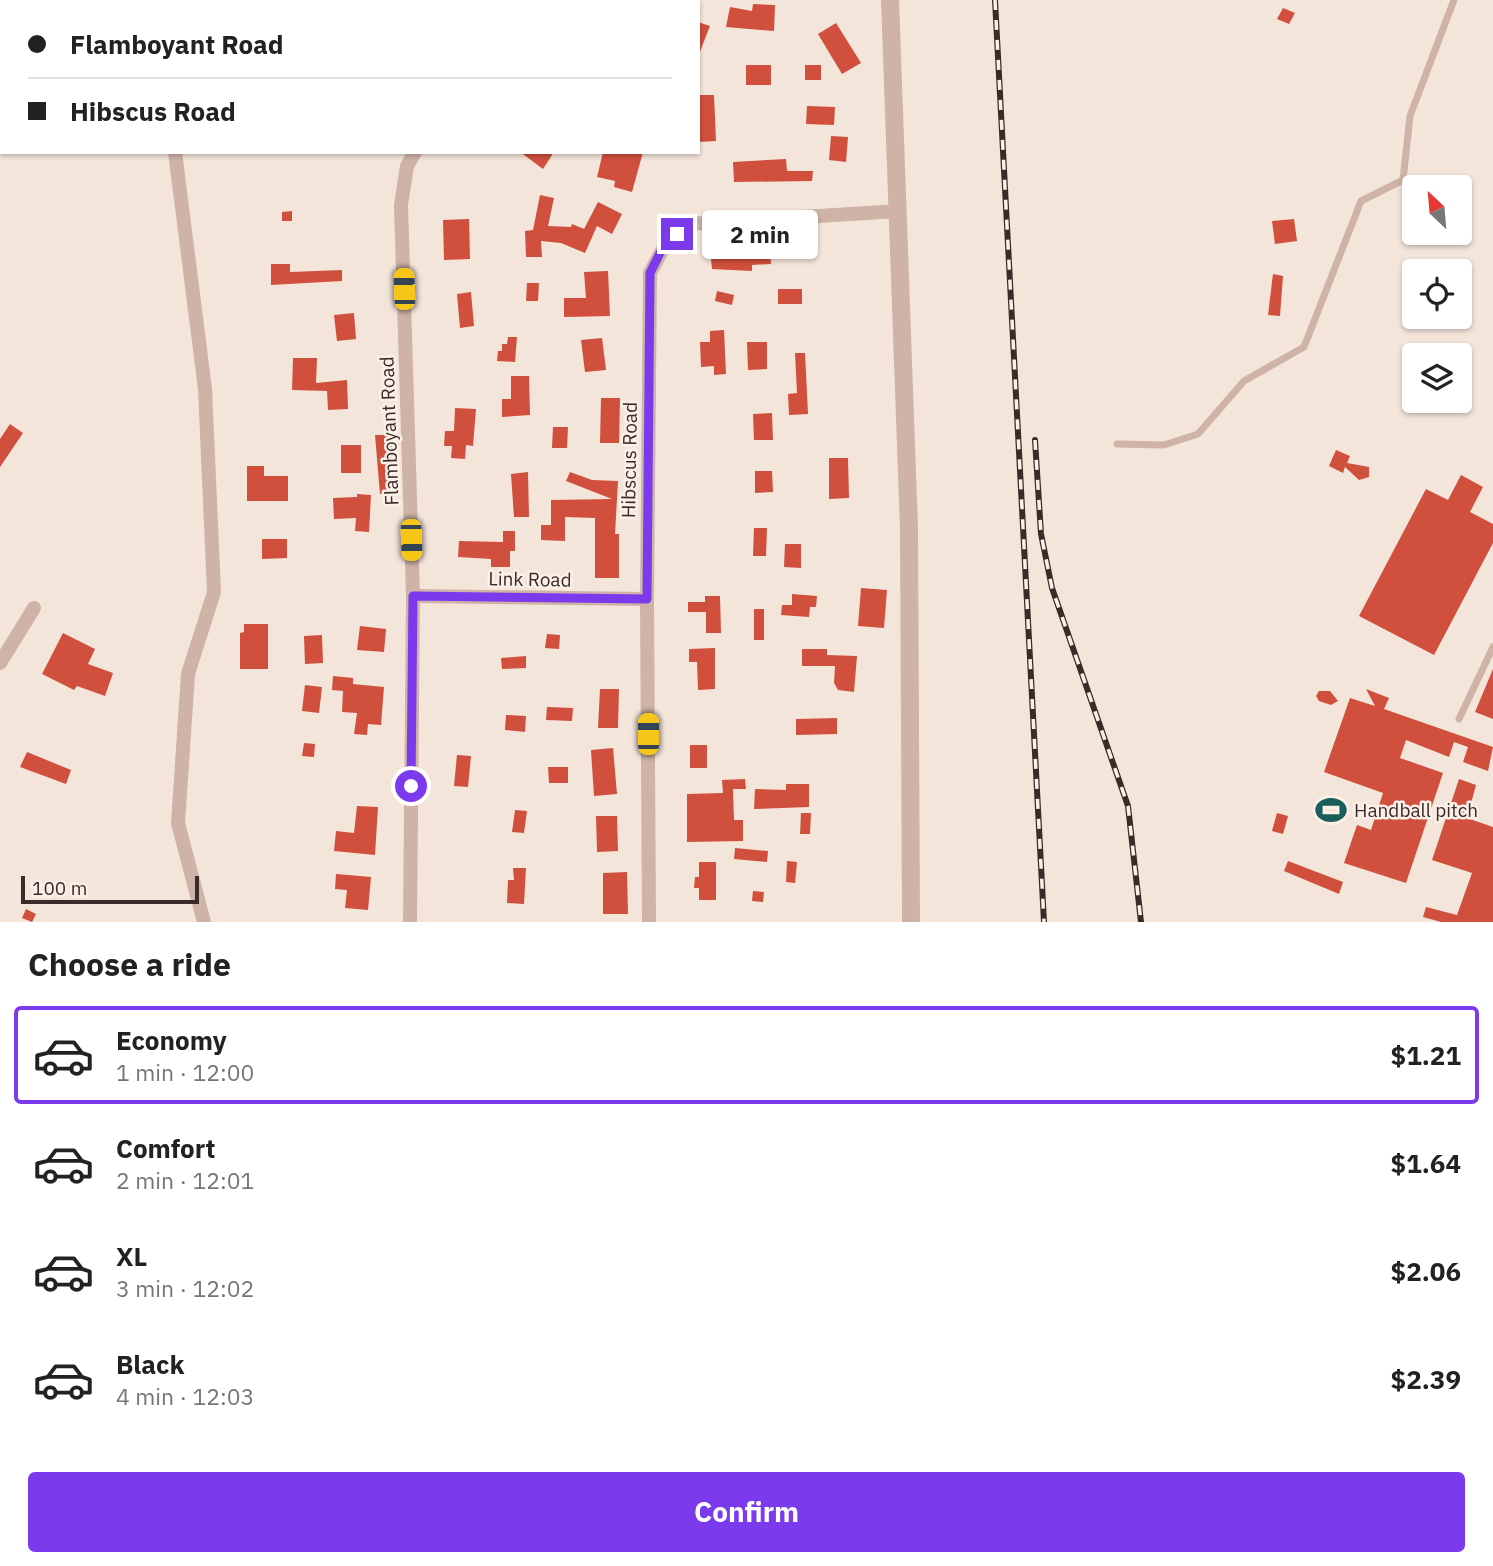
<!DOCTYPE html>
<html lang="en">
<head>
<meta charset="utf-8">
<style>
  :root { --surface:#fff; --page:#f2f2f2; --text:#222; --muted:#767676; --line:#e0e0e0; --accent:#7c3aed }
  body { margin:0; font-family:"IBM Plex Sans",sans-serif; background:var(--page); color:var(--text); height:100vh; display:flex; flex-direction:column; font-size:26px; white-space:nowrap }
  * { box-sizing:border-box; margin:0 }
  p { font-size:23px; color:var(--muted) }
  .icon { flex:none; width:38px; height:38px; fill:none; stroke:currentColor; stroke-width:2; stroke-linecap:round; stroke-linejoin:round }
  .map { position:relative; height:922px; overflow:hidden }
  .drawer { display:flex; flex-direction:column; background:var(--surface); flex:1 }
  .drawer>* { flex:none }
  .banner { position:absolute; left:0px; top:0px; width:700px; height:154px; box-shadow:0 2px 5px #0004; display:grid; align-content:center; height:154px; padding:0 28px; background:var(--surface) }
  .needle { width:46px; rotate:334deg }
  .buttons { position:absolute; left:1402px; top:175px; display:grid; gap:14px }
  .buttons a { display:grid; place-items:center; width:70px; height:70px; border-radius:7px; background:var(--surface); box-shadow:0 2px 5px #0004; font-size:35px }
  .scale { position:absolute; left:21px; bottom:18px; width:178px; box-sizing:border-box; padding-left:7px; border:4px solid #392b28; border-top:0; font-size:19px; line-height:24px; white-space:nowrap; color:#392b28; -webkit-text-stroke:5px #fbf0e8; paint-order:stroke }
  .end { position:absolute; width:32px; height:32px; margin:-16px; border:9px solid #7c3aed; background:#fff; box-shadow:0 0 0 4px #fff }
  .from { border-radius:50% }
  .bubble { position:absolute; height:49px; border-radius:7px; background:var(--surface); box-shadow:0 2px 5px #0004; font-size:23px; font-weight:700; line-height:49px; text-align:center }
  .car { position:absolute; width:21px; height:42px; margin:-21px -10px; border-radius:9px; box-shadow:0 0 5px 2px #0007; background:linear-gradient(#f5c518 24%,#345 0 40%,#f5c518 0 76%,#345 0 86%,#f5c518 0) }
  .banner b { display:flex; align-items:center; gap:24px; height:66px; font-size:26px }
  .banner b+b { border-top:2px solid var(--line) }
  .banner i { width:18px; height:18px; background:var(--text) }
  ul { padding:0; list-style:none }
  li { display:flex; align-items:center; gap:21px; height:98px; margin:0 14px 10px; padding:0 14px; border:4px solid transparent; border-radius:7px }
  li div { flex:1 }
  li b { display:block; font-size:26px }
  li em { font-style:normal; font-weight:700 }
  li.on { border-color:var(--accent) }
  li>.icon { width:63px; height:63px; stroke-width:1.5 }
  h2 { padding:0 28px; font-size:32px; line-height:84px }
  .button { display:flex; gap:14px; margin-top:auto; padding:14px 28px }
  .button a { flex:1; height:80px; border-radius:7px; background:var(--accent); color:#fff; font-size:28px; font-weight:700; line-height:80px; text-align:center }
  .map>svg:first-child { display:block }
</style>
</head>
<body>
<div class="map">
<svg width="1493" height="922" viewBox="0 0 1493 922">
  <rect width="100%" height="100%" fill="#f4e5db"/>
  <g fill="#d04f3d">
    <path d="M753,4L775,5L774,31L726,27L730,7L752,11Z"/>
    <path d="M1283,8L1295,13L1289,24L1277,19Z"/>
    <path d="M698,22L710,26L699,54H698Z"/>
    <path d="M836,23L861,63L842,74L818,34Z"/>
    <rect x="746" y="65" width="25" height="20"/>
    <rect x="805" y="65" width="16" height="15"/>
    <path d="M698,95H714L716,141L698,142Z"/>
    <path d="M807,106L835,107L834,125L806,124Z"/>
    <path d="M831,136L848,137L846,162L829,160Z"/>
    <path d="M520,152H554L543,169Z"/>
    <path d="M603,152H643L632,192L614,187L615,181L597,177Z"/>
    <path d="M786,159L787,171H813L812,181L734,182L733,162Z"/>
    <path d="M540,195L554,198L548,226L571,227L572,224L584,229L598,202L622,214L612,234L597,226L585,253L561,243L541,241L542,257H526L525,231L533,230Z"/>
    <path d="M292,211V221H282V212Z"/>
    <path d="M469,219L470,259L444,260L443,220Z"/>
    <path d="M1294,219L1297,241L1275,244L1272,221Z"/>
    <path d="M742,243V249L770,247L771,264L752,265V271L712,269L711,259L720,258L719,245Z"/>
    <path d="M271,264H290V272L342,270V281L271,285Z"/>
    <path d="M608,271L610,316L564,317V298H586L584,272Z"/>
    <path d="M1273,274L1283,276L1280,316L1268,315Z"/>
    <path d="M527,283H539L538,301H526Z"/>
    <rect x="778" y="289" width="24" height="15"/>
    <path d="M717,291L734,295L732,305L715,301Z"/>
    <path d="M471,292L474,326L460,328L457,294Z"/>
    <path d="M354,313L356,339L337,341L334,315Z"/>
    <path d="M724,330L726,374L714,375V366L701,367L700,342H710V331Z"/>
    <path d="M508,337H517L515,362L497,361L498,351H502V344H507Z"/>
    <path d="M602,338L606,370L585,372L581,340Z"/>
    <path d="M747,342H767V369L748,370Z"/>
    <path d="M795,353H805L808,414L789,415L788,394L797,393Z"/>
    <path d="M293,358H317L316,383L347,380L348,409L328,410L327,391L292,390Z"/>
    <path d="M511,376H529L530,415L502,417V399H511Z"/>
    <path d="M601,398H620L619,443H600Z"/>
    <path d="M455,408L476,409L473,446L466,445L465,459L451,458L452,446H444L445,431H454Z"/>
    <path d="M772,413L773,440H754L753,414Z"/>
    <path d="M10,424L23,433L0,467V439Z"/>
    <path d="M553,427H568L567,448H552Z"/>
    <path d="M375,435H392V471H397L399,492L380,494Z"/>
    <rect x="341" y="445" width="20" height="28"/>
    <path d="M1336,450L1350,456L1347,463L1369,467V477L1359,480L1345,467L1343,473L1329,466Z"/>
    <path d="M829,458H848L849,498L829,499Z"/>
    <path d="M247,466H264V476H288V501H247Z"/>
    <path d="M755,471H772L773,492L755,493Z"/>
    <path d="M528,472L529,517H514L511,474Z"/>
    <path d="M570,472L592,480L618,481L615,534H619V578H595V518L565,517V541L541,540V525H551V500L612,499L566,481Z"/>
    <path d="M1461,475L1483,487L1470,512L1493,524V543L1434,655L1359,616L1426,489L1448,500Z"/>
    <path d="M357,494L371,495L369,532L355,531L356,518L334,519L333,498L357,497Z"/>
    <path d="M754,528H767L766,556H753Z"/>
    <path d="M503,531H515V551H510V567H491V559L458,557L459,541L503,542Z"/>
    <path d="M262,539H287V558L262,559Z"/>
    <path d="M785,544H801V568L784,567Z"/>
    <path d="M861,588L887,590L884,628L858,626Z"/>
    <path d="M792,594L817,596L816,607H810L809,617L781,615L782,605H792Z"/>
    <path d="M705,596H720L721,633H706V612H688V602H705Z"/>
    <rect x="754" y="609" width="10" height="31"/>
    <path d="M244,624H268V669H240V633L244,632Z"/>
    <path d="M360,626L386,629L384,652L357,650Z"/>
    <path d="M63,633L95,649L88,664L113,673L105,696L77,686L74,690L42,674Z"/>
    <path d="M547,634L560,635L559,649L545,648Z"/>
    <path d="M322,635L323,663L305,664L304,636Z"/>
    <path d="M715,648V689L698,690L697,662H689V649Z"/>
    <path d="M802,649H827V655L857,656L854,692L838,690L834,683L835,666H802Z"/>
    <path d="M526,656V668L502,669L501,658Z"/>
    <path d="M1493,669V719L1475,712Z"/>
    <path d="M333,676L353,678V684L384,687L381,725L368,724L367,735L354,734L357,713L342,712L343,691L332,690Z"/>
    <path d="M305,685L322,687L319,713L302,711Z"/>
    <path d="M600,689H619L618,728H598Z"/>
    <path d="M1366,689L1389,698L1384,709L1493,747L1488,771L1463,762L1468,747L1454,742L1449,757L1406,740L1400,758L1443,773L1406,883L1344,863L1357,825L1371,830L1383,793L1324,772L1350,698L1375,706Z"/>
    <path d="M1319,691H1330L1338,701L1331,705L1319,701L1316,696Z"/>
    <path d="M547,707L573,708L572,721L546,720Z"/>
    <path d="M506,715L526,716L525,732L505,730Z"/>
    <path d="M837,718V734L796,735V719Z"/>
    <path d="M304,743L315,744L314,757L302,756Z"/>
    <rect x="690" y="745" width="17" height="23"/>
    <path d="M613,748L617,794L594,796L591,750Z"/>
    <path d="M27,752L71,770L66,784L20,767Z"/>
    <path d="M457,755L471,756L468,787L454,786Z"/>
    <path d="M548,767H568V783H549Z"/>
    <path d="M745,779L746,789H733L734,820H743V841L687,842V794L723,793L722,780Z"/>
    <path d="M1459,779L1476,785L1467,818L1493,827V922H1441L1423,917L1426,907L1457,915L1472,873L1432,860Z"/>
    <path d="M786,784H809V807L754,809L755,789L786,790Z"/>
    <path d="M357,806L378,807L375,855L334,851L336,831L354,833Z"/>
    <path d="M515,810L527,811L524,833L512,832Z"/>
    <path d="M801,813H811L810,834H800Z"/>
    <path d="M1277,813L1288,816L1283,834L1272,831Z"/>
    <path d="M596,816H617L618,851L597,852Z"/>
    <path d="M735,848L768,851L767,862L734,859Z"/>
    <path d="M787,861L797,862L795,883L786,882Z"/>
    <path d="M1288,861L1343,882L1339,894L1284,871Z"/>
    <path d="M699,862H716V900H699V888H694L695,877H699Z"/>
    <path d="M513,868H526L524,904L507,903L508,880H514Z"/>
    <path d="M627,872L628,914H603V873Z"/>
    <path d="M336,874L371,877L368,910L345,908L347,890L335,889Z"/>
    <path d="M753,891L764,892L763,902L752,901Z"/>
    <path d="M26,909L36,914L32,922L22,918Z"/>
  </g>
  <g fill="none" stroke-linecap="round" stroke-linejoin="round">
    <g stroke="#ceb3a6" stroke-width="7">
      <path d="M1117,444L1164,445L1198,434L1244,381L1304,347L1361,201L1403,180L1410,116L1454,0"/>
      <path d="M1459,719L1493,647"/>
    </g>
    <g stroke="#ceb3a6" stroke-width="14">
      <path d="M155,0L156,2"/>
      <path d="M504,2L505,0"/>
      <path d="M175,152L205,389L214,592L188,674L178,823L204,922"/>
      <path d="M413,596L647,599"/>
      <path d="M0,663L34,608"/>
      <path d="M410,922L413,596L401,205L407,166L415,152"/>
      <path d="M649,922L647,599L650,273L665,245L688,224L899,211"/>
    </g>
    <path stroke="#ceb3a6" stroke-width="18" d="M890,0L909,529L911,922"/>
    <g stroke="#392b28" stroke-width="6">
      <g id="rail">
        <path d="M995,0L1044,922"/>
        <path d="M1035,440L1041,534L1052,588L1128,806L1141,922"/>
      </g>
    </g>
    <use href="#rail" stroke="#fbf0e8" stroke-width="3.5" stroke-dasharray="10" stroke-linecap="butt"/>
  </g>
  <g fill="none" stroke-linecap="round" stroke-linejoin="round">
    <path stroke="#7c3aed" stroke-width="9" d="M411,786L413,596L647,599L650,273L664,245L677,234"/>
  </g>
  <defs>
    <g id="stadium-bare" transform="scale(2.415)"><path d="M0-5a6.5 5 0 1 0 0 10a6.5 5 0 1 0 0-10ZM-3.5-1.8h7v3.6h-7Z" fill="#195e5a" stroke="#fbf0e8" stroke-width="2.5" paint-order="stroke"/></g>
  </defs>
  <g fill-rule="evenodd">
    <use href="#stadium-bare" x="1331" y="810"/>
  </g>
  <g text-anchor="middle" stroke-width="5" stroke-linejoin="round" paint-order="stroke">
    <g font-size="19" fill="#392b28" stroke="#fbf0e8">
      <text transform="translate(389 431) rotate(-92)" y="7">Flamboyant Road</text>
      <text transform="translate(629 460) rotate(-89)" y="7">Hibscus Road</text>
      <text transform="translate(530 579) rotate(1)" y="7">Link Road</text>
    </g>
    <g font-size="19" fill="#392b28" stroke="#fbf0e8" text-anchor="start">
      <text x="1354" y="817">Handball pitch</text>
    </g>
  </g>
</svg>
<div class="buttons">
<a><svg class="needle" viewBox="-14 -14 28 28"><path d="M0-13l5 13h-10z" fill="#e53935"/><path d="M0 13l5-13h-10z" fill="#767676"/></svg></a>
<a><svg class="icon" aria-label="locate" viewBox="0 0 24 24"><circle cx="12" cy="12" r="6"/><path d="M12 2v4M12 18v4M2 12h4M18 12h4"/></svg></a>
<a><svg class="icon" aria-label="layers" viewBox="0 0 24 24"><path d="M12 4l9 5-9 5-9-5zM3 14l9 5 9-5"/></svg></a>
</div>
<div class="scale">100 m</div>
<i class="end from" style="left:411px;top:786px"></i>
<i class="end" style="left:677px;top:234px"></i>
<div class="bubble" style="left:702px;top:210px;width:116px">2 min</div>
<i class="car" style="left:404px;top:289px;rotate:358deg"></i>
<i class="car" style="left:411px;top:540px;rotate:178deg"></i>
<i class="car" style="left:648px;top:734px;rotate:0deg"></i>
<div class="banner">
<b><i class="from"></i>Flamboyant Road</b>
<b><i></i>Hibscus Road</b>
</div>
</div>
<section class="drawer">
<h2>Choose a ride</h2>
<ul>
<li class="on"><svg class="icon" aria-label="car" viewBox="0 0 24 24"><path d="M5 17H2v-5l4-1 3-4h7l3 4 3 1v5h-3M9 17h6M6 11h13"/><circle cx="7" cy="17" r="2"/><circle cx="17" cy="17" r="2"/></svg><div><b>Economy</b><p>1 min · 12:00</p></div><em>$1.21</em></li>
<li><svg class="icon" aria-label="car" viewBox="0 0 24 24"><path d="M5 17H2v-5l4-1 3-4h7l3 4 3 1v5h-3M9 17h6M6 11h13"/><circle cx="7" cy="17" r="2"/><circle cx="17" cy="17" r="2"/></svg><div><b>Comfort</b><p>2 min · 12:01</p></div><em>$1.64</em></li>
<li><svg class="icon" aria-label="car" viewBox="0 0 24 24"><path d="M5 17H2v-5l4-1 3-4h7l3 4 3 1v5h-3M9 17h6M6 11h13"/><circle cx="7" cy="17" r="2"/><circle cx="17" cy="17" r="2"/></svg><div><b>XL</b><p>3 min · 12:02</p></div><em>$2.06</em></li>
<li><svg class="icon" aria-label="car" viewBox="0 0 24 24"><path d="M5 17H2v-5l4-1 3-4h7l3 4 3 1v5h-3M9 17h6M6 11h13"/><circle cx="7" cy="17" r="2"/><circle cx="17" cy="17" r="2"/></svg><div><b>Black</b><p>4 min · 12:03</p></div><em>$2.39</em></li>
</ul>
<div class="button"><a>Confirm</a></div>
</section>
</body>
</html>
